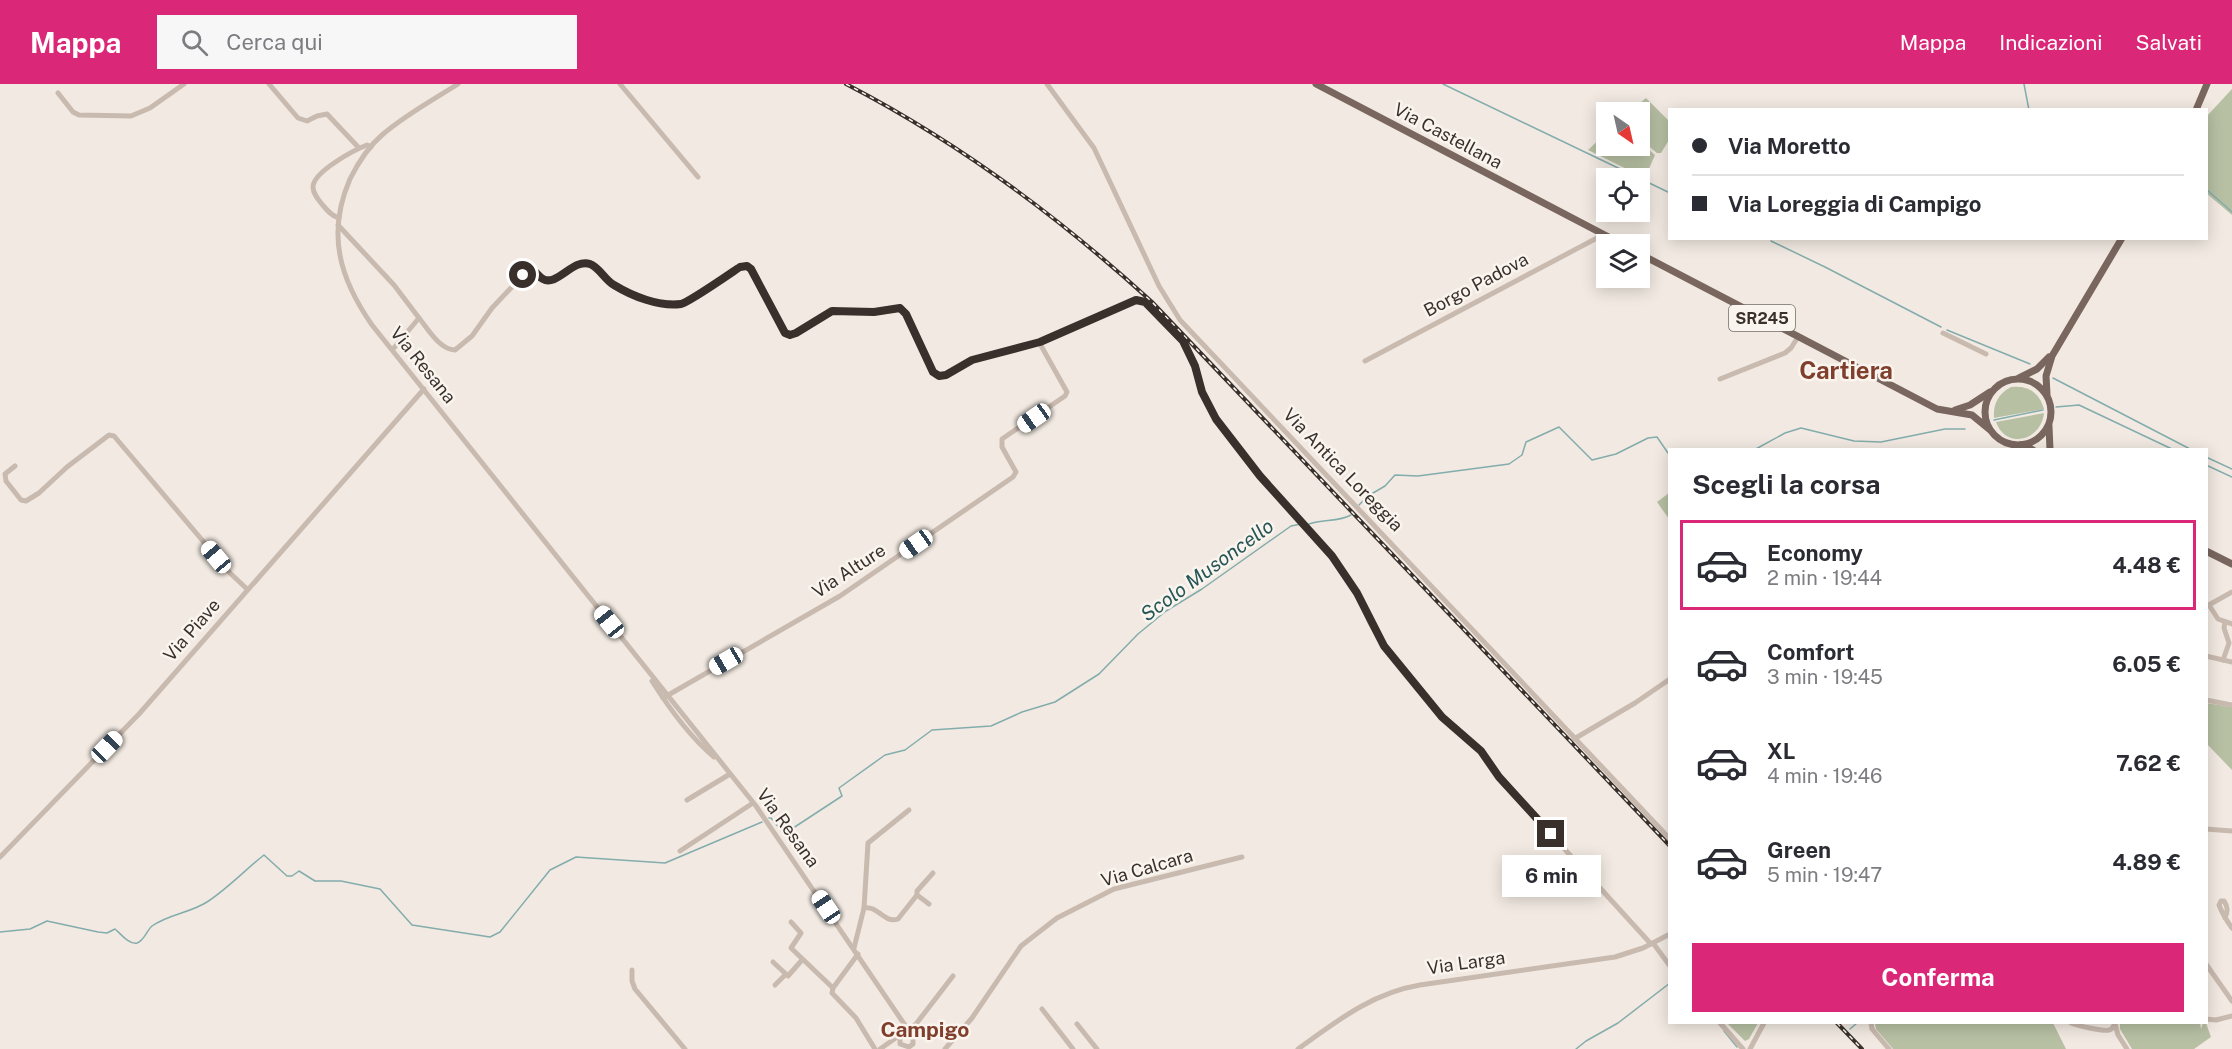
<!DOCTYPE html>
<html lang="it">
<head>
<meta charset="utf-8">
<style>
  :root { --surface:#fff; --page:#f7f7f7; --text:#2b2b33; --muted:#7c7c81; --line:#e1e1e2; --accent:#db2777 }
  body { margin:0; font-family:"Public Sans",sans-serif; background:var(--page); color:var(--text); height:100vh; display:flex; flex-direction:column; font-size:22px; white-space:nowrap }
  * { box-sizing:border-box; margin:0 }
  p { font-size:20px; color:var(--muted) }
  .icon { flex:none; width:33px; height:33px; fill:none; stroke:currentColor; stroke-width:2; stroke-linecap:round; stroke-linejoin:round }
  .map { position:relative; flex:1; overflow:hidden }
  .drawer { position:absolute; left:1668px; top:364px; width:540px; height:576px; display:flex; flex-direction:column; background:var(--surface); border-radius:0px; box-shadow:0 3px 15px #0003 }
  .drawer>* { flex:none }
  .banner { position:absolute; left:1668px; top:24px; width:540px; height:132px; border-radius:0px; box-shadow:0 3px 15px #0003; display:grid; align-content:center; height:132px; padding:0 24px; background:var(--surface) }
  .needle { width:39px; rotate:146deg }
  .tools { position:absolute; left:1596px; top:18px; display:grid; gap:12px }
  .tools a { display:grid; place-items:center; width:54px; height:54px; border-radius:0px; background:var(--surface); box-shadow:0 3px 15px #0003; font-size:30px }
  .end { position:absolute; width:27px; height:27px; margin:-14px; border:8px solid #39302c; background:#fff; box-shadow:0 0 0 3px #fff }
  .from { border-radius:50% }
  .bubble { position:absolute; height:42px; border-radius:0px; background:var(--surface); box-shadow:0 3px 15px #0003; font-size:20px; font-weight:700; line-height:42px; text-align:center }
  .car { position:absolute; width:18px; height:36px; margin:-18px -9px; border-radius:8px; box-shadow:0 0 4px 2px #0007; background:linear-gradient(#fff 24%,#345 0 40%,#fff 0 76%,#345 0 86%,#fff 0) }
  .banner b { display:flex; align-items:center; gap:21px; height:57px; font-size:22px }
  .banner b+b { border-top:2px solid var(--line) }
  .banner i { width:15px; height:15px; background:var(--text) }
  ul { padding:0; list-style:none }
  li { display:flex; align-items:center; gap:18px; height:90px; margin:0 12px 9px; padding:0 12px; border:3px solid transparent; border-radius:0px }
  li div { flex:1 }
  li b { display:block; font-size:22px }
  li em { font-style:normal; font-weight:700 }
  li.on { border-color:var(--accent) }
  li>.icon { width:54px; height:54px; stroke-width:1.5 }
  h2 { padding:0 24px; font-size:27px; line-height:72px }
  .button { display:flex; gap:12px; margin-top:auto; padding:12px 24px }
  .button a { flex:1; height:69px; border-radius:0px; background:var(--accent); color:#fff; font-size:24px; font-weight:700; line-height:69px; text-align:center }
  header { display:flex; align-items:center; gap:36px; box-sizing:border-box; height:84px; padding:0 30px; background:var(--accent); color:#fff }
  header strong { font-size:28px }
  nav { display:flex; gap:33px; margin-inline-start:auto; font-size:21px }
  .search { width:420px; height:54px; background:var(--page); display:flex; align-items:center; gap:15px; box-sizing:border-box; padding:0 21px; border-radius:0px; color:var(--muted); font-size:22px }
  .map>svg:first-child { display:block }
</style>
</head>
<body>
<header>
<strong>Mappa</strong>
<div class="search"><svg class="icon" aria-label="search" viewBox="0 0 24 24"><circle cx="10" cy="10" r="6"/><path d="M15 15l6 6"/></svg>Cerca qui</div>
<nav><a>Mappa</a><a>Indicazioni</a><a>Salvati</a></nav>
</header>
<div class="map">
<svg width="2232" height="965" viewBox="0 0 2232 965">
  <rect width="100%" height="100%" fill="#f2eae2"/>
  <g fill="#b7c0a3">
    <path d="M2232,5V131L2206,109L2207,32Z"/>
    <path d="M1646,14L1669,37V56L1661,69H1657L1640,55V28H1629Z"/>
    <path d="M1606,49V62H1640V58L1655,71L1645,94L1588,66Z"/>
    <path d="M2011,303C2028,301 2039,308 2044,325L1994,334C1993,320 1998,310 2011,303Z"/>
    <path d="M2044,329C2041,357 2006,366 1996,338Z"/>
    <path d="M1669,409V435L1657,418Z"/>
    <path d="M2206,619L2232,623V686L2207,660Z"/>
    <path d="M1727,939H1758L1749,955L1745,957Z"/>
    <path d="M1875,939H2053L2066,965H1893L1876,945Z"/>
    <path d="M2120,939H2200L2201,945L2203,939H2206L2211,953L2194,965H2132L2120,945Z"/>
  </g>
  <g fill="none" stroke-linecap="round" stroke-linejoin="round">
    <g stroke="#83acac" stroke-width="1.5">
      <path d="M1443,0L1639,94"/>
      <path d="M2024,0L2029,26"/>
      <path d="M1641,95L1670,109"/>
      <path d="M2206,105L2232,128"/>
      <path d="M1771,157L1825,183L1941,243"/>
      <path d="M1947,246L2030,280"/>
      <path d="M2053,294L2192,366"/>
      <path d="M2056,323L2079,321L2174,366"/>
      <path d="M1994,336L2043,326"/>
      <path d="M1754,366L1785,349L1801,344L1854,357L1881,358L1945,345H1965"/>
      <path d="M2206,373L2232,385"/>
      <path d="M2206,381L2232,393"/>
      <path d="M1359,421L1368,412L1385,402L1395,391L1418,392L1509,380L1522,371L1526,358L1559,343L1592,376L1616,370L1648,354L1657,353L1670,372"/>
      <path d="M1309,440C1322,435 1339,438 1351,431"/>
      <path d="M769,734H771L784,750L842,712L839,704L885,671L905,666L932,646L991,642L1022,628L1055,618L1099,590L1138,550L1166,527L1202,505L1291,442L1301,440"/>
      <path d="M0,848L30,845L47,837L98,848L107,849L115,845C120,849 129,861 137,859C144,857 147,846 152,842C169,830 190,829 207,818C227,805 245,786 264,771L287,792H292L299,787L315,797H341L380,805L412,841L490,853L500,848L550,786L576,773L665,779L762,738"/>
      <path d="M1850,945L1857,939"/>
      <path d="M1724,947L1737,963"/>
      <path d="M1576,965L1586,957L1618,939L1670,899"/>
    </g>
    <g stroke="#c9baaf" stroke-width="5">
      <path d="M269,0L298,34L307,37L317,32L327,30L359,64"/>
      <path d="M458,0C433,16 405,31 382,51C368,63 358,79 350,95C326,150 340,195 372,241L756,722L911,950"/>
      <path d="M620,0L698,93"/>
      <path d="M1047,0L1094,64L1159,202L1180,236L1670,755"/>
      <path d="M58,9L73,28L79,31L131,32L150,24L184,0"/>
      <path d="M339,134C331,132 326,125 321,119C317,114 313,109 313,103C313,88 354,66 367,61L371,63"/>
      <path d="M338,141L394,201L419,234"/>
      <path d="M1943,249L1986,270"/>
      <path d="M393,265L419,234C428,245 440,266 455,266L472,252L492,224L526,188L533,186L545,196L551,197L576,182L589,180L611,199L634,211L646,216L680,220L740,183L747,182L751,185L782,245L790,251L802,246L832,227L875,228L900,224L907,232L933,288L939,292L946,291L972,276L1039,258L1136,216L1143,217L1183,257L1195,282L1202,308L1217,335L1260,391L1332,472L1359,514L1370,539L1384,562L1442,633L1481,667L1499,693L1651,860"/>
      <path d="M1365,277L1597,154L1600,150"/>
      <path d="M1720,295L1785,269L1791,264L1798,253"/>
      <path d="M15,382L5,390L6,397L21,416L26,417L39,409L67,383L109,351L114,352L230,489L247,505"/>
      <path d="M2209,521L2218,535L2232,540"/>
      <path d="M2207,522L2232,508"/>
      <path d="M2206,572L2232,578"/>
      <path d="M2223,576L2229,559L2224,544L2225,538"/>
      <path d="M652,597C669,624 690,653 714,673"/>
      <path d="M663,614L840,512L1013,393L1016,388L1002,363V355L1065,312L1067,308L1039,258"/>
      <path d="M2206,616L2232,621"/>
      <path d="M1574,655L1635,619L1670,595"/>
      <path d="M687,716L730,690"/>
      <path d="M2206,745L2232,747"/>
      <path d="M680,767L753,719"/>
      <path d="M0,773L139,630L424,305"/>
      <path d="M929,820L917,811V807L933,789"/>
      <path d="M864,824L868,759L909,726"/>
      <path d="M2225,834C2228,827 2228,823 2224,817H2221L2219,821C2222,829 2227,837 2232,844"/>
      <path d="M791,838L801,849L791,864L833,904"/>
      <path d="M1653,859L1670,882"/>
      <path d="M854,864L864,824C878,821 884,840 898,835L917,811"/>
      <path d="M858,870L833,904L832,909L856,934L875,965"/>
      <path d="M773,878L788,892L802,876"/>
      <path d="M2206,880L2232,917"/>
      <path d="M632,886V897L635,905L685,965"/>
      <path d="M775,901L786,890"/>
      <path d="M1042,925L1073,965"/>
      <path d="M2206,935L2216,936L2232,932"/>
      <path d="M1720,939L1743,965"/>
      <path d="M1871,939L1872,945L1889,965"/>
      <path d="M2071,939C2074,941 2105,948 2109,946C2113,945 2113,943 2115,939"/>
      <path d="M1077,940L1097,965"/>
      <path d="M2115,940L2118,951L2127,965"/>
      <path d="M904,949H909L913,952V960L909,963L900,960V951L916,940L953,892"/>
      <path d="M880,965L900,951"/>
      <path d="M945,965L972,934L1021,862L1057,834L1114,805L1242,773"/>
      <path d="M1298,965C1337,937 1372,909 1420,901L1615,873L1643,864L1670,850"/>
      <path d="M1750,965L1764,939"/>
    </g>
    <g stroke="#79675f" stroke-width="7">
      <path d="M1316,0L1622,160"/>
      <path d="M2196,26L2207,0"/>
      <path d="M1640,170L1914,313L1937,325L1972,331L1989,345"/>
      <path d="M2019,294L2037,285L2049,273"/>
      <circle cx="2018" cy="328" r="33"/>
      <path d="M2047,310L2046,292L2052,272L2122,154"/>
      <path d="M1955,326L1970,321L1990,308"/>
      <path d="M2049,342L2050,366"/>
      <path d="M2021,361L2033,366"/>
      <path d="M2206,467L2232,480"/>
    </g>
    <g stroke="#39302c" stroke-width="4">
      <g id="rail">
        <path d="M846,0C958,58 1059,133 1152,218L1670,762"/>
        <path d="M1837,939L1862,965"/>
      </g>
    </g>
    <use href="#rail" stroke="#f9f4ee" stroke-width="1.5" stroke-dasharray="4.5" stroke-linecap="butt"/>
  </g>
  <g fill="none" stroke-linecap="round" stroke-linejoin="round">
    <path stroke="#39302c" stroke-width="8" d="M523,191L533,186C537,189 539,193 543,195C557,203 573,174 590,180C599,183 605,196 614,201C632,212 659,223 681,220C688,219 731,189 740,183L747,182L751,185L785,249L790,251L796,249L832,227L874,228L900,224L906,230L933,288L939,292L946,291L972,276L1040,258L1136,216L1145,218L1183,257L1195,282L1202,308L1216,335L1260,392L1332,472L1357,509L1384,562L1442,633L1481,667L1499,693L1551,750"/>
  </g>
  <g text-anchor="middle" stroke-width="5" stroke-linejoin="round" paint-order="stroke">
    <rect fill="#f9f4ee" stroke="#736b66" stroke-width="1.5" x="1729" y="221" width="66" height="26" rx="4.5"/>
    <g font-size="16" font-weight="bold" fill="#39302c">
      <text x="1762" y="240">SR245</text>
    </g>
    <g font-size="18" fill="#39302c" stroke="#f9f4ee">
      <text transform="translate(1448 52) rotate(28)" y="6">Via Castellana</text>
      <text transform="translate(1476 201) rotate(-28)" y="6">Borgo Padova</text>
      <text transform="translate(423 281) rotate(51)" y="6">Via Resana</text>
      <text transform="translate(1343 386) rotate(46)" y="6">Via Antica Loreggia</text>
      <text transform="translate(849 487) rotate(-33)" y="6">Via Alture</text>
      <text transform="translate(192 546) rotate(-49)" y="6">Via Piave</text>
      <text transform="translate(788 744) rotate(54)" y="6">Via Resana</text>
      <text transform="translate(1147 784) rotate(-16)" y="6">Via Calcara</text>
      <text transform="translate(1466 879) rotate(-8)" y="6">Via Larga</text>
    </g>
    <g font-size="20" font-style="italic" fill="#255557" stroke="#f9f4ee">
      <text transform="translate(1207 486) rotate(-36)" y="7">Scolo Musoncello</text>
    </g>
    <g font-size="21" font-weight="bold" fill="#803e2c" stroke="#f9f4ee">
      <text x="925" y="953">Campigo</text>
    </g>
    <g font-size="24" font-weight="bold" fill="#803e2c" stroke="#f9f4ee">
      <text x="1846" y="295">Cartiera</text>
    </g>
  </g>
</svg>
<div class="tools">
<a><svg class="needle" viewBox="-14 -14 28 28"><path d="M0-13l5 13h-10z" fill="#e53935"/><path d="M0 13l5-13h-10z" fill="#7c7c81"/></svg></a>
<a><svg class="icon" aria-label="locate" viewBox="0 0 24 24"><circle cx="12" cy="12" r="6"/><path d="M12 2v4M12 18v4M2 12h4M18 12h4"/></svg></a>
<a><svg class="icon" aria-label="layers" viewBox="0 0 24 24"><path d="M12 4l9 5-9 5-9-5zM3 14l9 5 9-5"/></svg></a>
</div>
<i class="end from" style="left:523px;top:191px"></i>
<i class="end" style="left:1551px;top:750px"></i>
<div class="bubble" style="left:1502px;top:771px;width:99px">6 min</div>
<i class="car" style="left:1034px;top:334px;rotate:235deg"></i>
<i class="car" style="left:916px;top:460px;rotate:235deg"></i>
<i class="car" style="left:216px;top:473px;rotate:320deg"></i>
<i class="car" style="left:609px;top:538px;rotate:321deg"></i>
<i class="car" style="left:726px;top:577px;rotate:240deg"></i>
<i class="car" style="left:107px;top:663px;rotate:44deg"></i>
<i class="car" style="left:826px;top:823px;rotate:326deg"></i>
<div class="banner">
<b><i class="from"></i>Via Moretto</b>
<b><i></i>Via Loreggia di Campigo</b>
</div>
<section class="drawer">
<h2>Scegli la corsa</h2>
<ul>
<li class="on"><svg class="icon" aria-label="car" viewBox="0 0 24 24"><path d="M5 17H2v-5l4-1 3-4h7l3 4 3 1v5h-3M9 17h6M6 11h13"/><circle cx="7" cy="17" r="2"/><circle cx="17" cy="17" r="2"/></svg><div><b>Economy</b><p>2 min · 19:44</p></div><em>4.48 €</em></li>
<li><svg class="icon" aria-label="car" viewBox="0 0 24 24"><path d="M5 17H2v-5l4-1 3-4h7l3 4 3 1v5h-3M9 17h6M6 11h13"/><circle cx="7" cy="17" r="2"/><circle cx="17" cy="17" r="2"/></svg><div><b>Comfort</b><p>3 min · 19:45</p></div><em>6.05 €</em></li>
<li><svg class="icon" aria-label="car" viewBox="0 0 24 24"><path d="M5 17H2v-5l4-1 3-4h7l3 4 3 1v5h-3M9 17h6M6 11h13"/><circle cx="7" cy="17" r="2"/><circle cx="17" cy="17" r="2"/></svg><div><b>XL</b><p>4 min · 19:46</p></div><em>7.62 €</em></li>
<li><svg class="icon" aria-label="car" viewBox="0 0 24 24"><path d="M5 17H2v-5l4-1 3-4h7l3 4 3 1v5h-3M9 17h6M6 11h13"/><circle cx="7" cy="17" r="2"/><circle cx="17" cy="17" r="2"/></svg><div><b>Green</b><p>5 min · 19:47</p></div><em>4.89 €</em></li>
</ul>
<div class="button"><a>Conferma</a></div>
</section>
</div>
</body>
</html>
